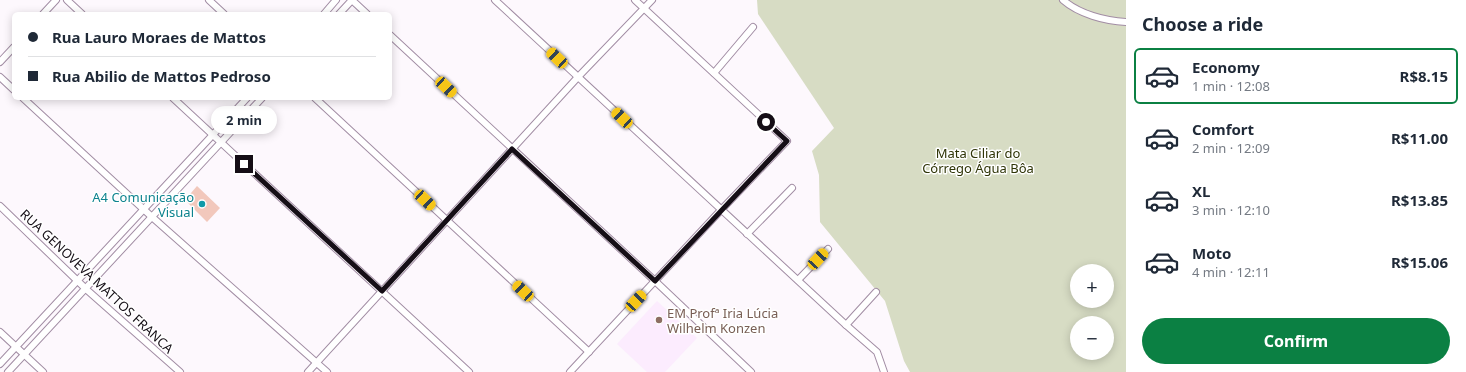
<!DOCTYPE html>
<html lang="en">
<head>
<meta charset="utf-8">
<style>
  :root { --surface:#fff; --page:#f6f6f7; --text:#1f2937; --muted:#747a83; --line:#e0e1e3; --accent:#0b8043 }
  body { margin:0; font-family:"Noto Sans",sans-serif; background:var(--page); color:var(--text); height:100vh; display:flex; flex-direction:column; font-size:15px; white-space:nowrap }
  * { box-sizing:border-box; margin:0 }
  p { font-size:13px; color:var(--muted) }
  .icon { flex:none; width:22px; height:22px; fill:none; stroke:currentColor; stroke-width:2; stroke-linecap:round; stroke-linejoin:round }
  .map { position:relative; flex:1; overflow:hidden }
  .drawer { display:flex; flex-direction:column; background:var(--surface); width:340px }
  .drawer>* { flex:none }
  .hud { position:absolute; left:12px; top:12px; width:380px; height:88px; border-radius:6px; box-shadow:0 2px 10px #0003; display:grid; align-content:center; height:88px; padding:0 16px; background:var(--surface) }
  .fabs { position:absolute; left:1070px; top:264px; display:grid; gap:8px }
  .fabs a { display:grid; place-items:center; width:44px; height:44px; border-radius:50%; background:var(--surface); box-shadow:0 2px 10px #0003; font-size:20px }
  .end { position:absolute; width:18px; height:18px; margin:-9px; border:5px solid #150e16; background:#fff; box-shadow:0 0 0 2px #fff }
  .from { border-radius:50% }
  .bubble { position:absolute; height:28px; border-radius:14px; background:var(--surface); box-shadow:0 2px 10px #0003; font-size:13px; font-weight:700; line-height:28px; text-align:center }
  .car { position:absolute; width:12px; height:24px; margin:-12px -6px; border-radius:5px; box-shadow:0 0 3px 1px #0007; background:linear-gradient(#f5c518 24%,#345 0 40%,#f5c518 0 76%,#345 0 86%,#f5c518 0) }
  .hud b { display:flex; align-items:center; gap:14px; height:38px; font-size:15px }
  .hud b+b { border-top:1px solid var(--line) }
  .hud i { width:10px; height:10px; background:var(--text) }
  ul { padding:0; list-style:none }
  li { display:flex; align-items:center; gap:12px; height:56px; margin:0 8px 6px; padding:0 8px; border:2px solid transparent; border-radius:6px }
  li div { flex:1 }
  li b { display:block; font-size:15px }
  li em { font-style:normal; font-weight:700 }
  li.active { border-color:var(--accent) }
  li>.icon { width:36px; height:36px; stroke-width:1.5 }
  h2 { padding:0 16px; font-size:18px; line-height:48px }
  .button { display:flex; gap:8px; margin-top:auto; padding:8px 16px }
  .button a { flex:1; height:46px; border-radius:24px; background:var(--accent); color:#fff; font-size:16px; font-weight:700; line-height:46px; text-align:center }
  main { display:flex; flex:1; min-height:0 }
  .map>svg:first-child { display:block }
</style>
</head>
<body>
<main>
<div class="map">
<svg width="1126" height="372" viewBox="0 0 1126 372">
  <rect width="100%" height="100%" fill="#fdf8fd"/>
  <path fill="#fcecfe" d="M657,301L697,338L665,372H647L617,344Z"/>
  <path fill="#d7dcc4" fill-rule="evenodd" d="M757,0H1126V372H910L904,361L885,301L820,222L819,175L812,151L834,128L758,14ZM1077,271H1107V301H1077ZM1077,323H1107V353H1077Z"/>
  <path fill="#f2c8bc" d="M197,186L220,208L207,222L185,200Z"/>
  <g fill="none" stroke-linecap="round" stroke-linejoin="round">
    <g stroke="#a28da4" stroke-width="8">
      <g id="street">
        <path d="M67,0L82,14"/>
        <path d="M209,0L224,14"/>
        <path d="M352,0L367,14"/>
        <path d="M495,0L846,325L877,352L884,372"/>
        <path d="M1063,0C1079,14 1105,21 1126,22"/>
        <path d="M43,14L56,0"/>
        <path d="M324,14L336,0"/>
        <path d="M339,14L352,0"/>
        <path d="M390,35L655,281L751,372"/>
        <path d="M0,62L14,47"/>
        <path d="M714,73L753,27"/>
        <path d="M0,77L14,90"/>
        <path d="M23,98L152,217L327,372"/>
        <path d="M173,98L469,372"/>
        <path d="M315,98L589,352"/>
        <path d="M0,206L87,290L180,372"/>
        <path d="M747,234L792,188"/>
        <path d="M798,280L828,249"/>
        <path d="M846,325L876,292"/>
        <path d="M0,332L43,372"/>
        <path d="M0,364L247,98"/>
        <path d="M8,372L262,98"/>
        <path d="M308,372L578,77L652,0"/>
        <path d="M570,372L721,210L787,141L635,0"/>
      </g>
    </g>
    <use href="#street" stroke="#fff" stroke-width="6"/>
  </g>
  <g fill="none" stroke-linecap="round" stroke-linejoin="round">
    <path stroke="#150e16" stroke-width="5" d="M244,164L382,291L512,149L655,281L787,141L766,122"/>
  </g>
  <circle fill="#0f9aa8" stroke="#fff" stroke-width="1.5" cx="202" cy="204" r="4"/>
  <circle fill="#8d6e63" stroke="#fff" stroke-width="1.5" cx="659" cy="320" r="4"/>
  <g text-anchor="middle" stroke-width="3" stroke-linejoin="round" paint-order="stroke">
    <g font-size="13" fill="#2f3507" stroke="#fff">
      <text x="978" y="158">Mata Ciliar do<tspan x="978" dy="15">Córrego Água Bôa</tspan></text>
    </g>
    <g font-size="13" fill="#0d838f" stroke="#fff" text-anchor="end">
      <text x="194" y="202">A4 Comunicação<tspan x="194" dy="15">Visual</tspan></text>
    </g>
    <g font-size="13" fill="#150e16" stroke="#fff">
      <text transform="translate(97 281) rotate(43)" y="5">RUA GENOVEVA MATTOS FRANCA</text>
    </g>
    <g font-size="13" fill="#785e54" stroke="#fff" text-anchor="start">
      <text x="667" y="318">EM Profª Iria Lúcia<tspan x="667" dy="15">Wilhelm Konzen</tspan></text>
    </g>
  </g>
</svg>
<div class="fabs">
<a>+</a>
<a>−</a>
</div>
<i class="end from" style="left:766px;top:122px"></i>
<i class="end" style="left:244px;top:164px"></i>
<div class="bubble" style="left:211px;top:106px;width:66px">2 min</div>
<i class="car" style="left:557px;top:58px;rotate:313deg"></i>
<i class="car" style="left:446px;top:87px;rotate:133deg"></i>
<i class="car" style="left:622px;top:118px;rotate:313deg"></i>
<i class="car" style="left:425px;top:200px;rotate:133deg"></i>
<i class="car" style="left:818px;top:259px;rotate:43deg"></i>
<i class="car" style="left:523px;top:291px;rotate:313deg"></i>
<i class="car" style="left:636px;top:301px;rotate:43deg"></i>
<div class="hud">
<b><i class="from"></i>Rua Lauro Moraes de Mattos</b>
<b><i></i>Rua Abilio de Mattos Pedroso</b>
</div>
</div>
<section class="drawer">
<h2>Choose a ride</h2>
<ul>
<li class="active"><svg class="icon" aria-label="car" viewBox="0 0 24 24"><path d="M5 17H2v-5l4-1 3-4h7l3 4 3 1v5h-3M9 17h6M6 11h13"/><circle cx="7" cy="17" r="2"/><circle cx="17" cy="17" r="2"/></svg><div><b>Economy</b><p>1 min · 12:08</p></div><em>R$8.15</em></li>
<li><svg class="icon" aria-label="car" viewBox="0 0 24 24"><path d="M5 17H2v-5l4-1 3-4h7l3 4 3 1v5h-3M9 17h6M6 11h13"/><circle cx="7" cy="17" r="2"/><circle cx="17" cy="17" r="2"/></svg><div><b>Comfort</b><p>2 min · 12:09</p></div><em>R$11.00</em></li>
<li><svg class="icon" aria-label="car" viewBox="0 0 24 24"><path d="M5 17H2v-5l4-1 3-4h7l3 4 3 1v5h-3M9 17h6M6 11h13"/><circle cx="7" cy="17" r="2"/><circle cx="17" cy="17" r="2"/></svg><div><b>XL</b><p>3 min · 12:10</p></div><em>R$13.85</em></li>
<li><svg class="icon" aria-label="car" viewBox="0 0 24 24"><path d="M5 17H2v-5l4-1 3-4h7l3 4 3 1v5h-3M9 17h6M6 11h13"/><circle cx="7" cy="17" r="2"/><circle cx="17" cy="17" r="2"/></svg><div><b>Moto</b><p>4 min · 12:11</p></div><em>R$15.06</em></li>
</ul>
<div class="button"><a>Confirm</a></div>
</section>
</main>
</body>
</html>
